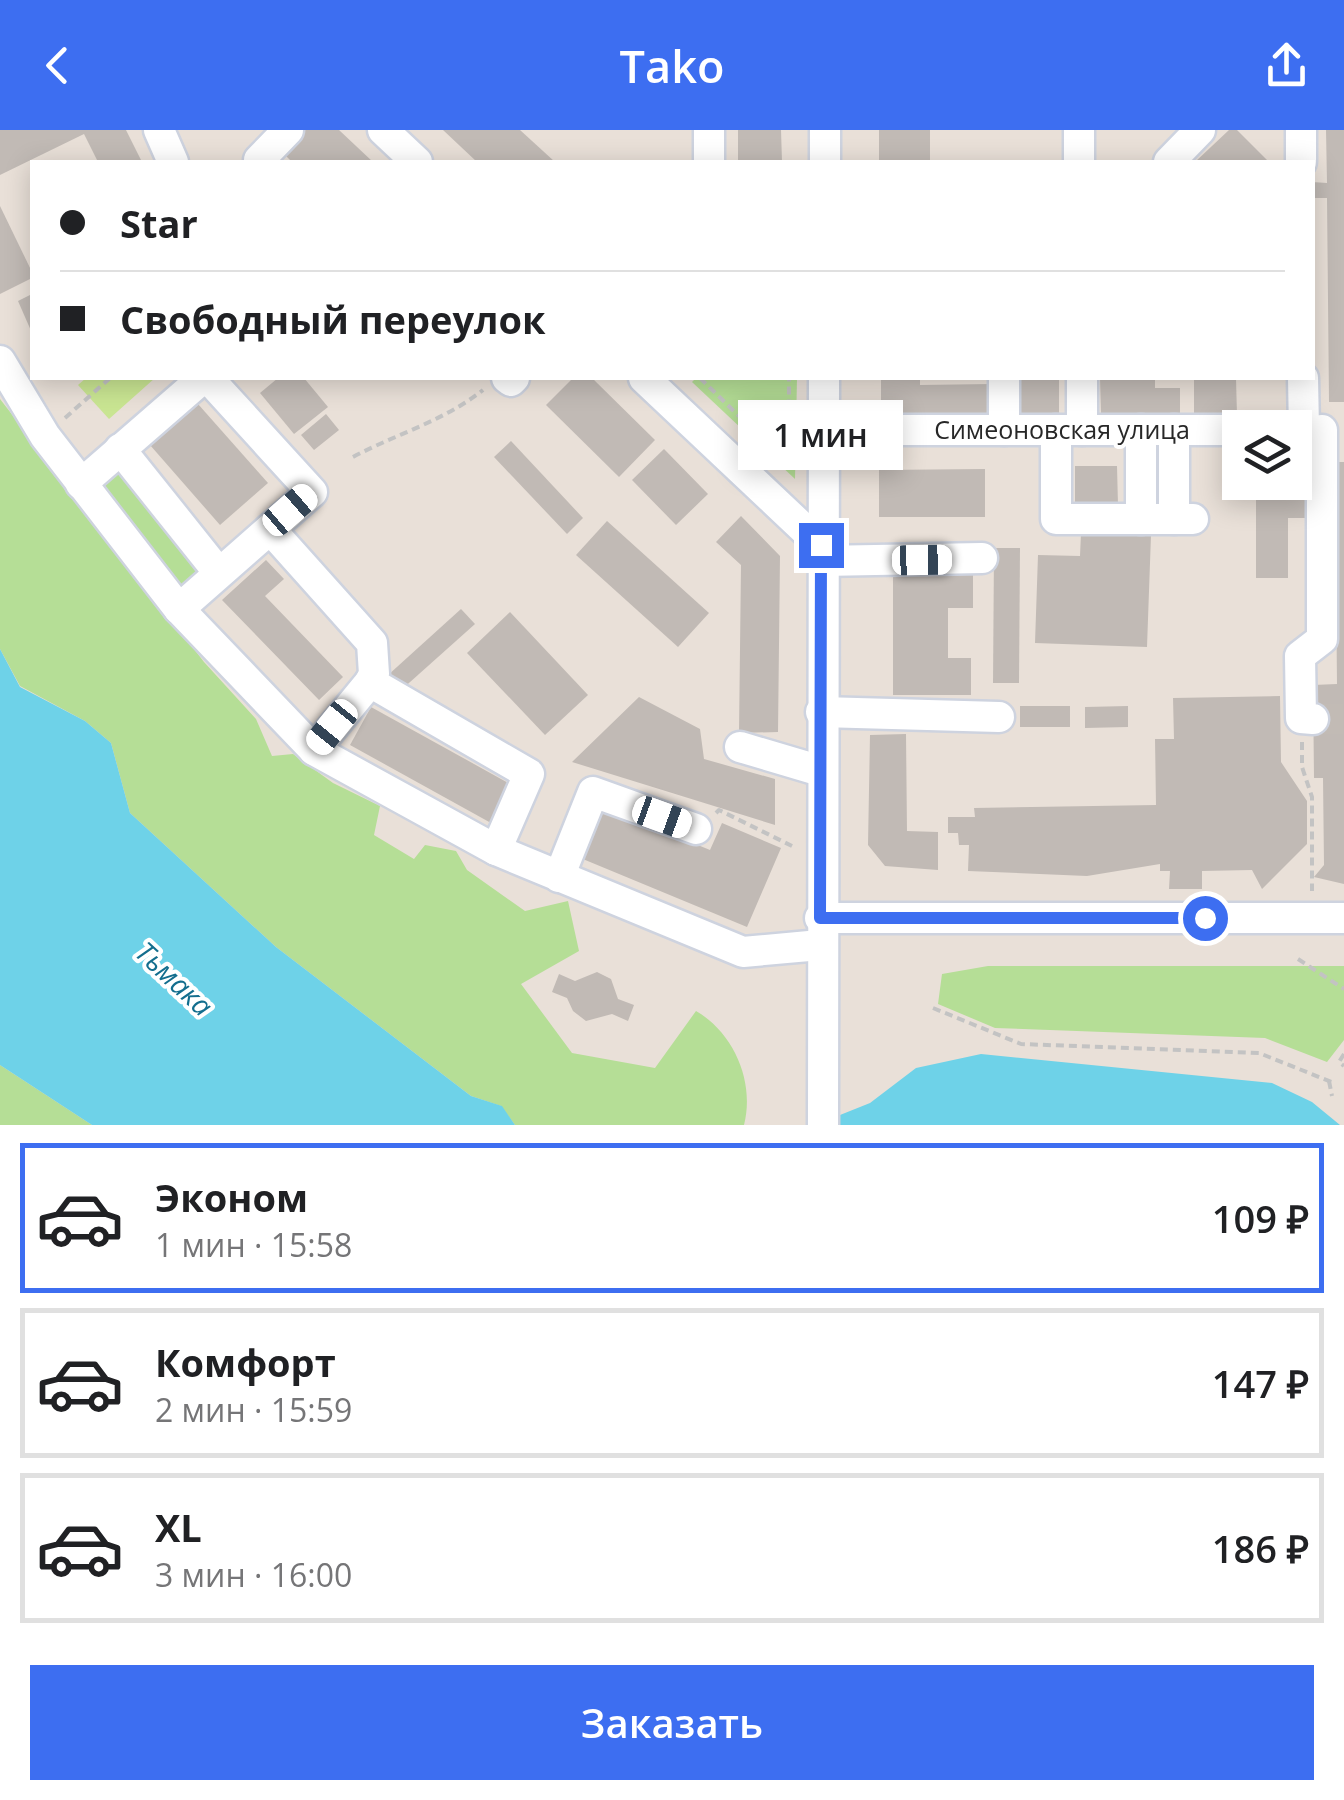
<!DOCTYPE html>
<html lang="ru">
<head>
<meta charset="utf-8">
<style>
  :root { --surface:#fff; --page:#f6f6f6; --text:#202124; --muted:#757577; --line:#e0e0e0; --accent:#3d6ef1 }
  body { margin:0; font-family:"Open Sans",sans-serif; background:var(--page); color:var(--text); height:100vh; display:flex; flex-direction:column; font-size:38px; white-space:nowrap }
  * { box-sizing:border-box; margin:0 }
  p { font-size:32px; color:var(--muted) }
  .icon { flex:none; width:55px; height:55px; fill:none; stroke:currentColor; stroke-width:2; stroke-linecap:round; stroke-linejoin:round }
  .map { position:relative; height:995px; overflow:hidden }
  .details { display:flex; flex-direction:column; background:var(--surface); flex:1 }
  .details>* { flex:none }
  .hud { position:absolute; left:30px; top:30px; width:1285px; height:220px; border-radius:0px; box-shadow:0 5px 25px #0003; display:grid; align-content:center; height:220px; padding:0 30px; background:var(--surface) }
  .tools { position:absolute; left:1222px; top:280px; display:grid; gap:20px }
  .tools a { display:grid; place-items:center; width:90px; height:90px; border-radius:0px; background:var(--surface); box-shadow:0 5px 25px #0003; font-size:50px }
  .end { position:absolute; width:45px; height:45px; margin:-22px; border:12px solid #3d6ef1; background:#fff; box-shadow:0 0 0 5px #fff }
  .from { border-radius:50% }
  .bubble { position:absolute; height:70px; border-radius:0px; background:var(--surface); box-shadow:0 5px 25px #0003; font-size:32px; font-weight:600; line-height:70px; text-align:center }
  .car { position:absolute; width:30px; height:60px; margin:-30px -15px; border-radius:12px; box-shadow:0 0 8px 2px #0007; background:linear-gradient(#fff 24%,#345 0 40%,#fff 0 76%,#345 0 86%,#fff 0) }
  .hud b { display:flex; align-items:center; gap:35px; height:95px; font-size:38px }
  .hud b+b { border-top:2px solid var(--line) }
  .hud i { width:25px; height:25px; background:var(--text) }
  ul { padding:18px 0 0; list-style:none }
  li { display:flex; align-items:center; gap:30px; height:150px; margin:0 20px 15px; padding:0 10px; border:5px solid var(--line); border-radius:0px }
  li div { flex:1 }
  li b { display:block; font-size:38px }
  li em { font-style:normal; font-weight:600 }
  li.on { border-color:var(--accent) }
  li>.icon { width:90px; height:90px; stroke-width:1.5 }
  .cta { display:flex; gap:20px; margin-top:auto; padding:20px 30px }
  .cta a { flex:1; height:115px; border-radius:0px; background:var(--accent); color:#fff; font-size:40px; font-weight:600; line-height:115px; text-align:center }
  header { display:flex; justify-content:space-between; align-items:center; height:130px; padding:0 30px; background:var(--accent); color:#fff; font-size:45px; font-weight:600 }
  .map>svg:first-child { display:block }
</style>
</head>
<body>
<header><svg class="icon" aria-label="back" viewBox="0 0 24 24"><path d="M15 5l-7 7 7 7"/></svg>Tako<svg class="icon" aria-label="share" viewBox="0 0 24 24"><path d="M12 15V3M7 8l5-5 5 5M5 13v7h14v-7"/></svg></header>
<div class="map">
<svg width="1344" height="995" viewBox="0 0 1344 995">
  <rect width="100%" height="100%" fill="#e9e0d8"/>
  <g fill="#b5de96">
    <path d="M696,248H797L795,349L692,252Z"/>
    <path d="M0,269L204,532L256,589L272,626L293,624L333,653L380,676L374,705L414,729L425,715L456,721L467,740L525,781L568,771L579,821L521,854L572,923L655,938L696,881C734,903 755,952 744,995H515L501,976L471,966L276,817L130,683L111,613L85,591L20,556L0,519Z"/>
    <path d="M116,338L201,441L181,459L102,363L100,348Z"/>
    <path d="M988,836H1344V910L1327,932L1265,908L995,898L938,874L942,844Z"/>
    <path d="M0,935L92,995H0Z"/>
  </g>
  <path fill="#c9e592" d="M86,248H155L109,289L78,255Z"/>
  <g fill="#6ed2e8">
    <path d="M0,519L20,557L85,591L111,613L130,683L276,817L471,966L502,976L515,995H92L0,935Z"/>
    <path d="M981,924L1272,953L1312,972L1340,995H815L870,973L916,938Z"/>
  </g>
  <g fill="#c1bab5">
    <path d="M0,0H126L142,32H98L84,4L0,45Z"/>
    <path d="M298,0H339L373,32H292L279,19Z"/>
    <path d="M443,0H520L555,32H477Z"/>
    <path d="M738,0H781L782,32H738Z"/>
    <rect x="879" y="0" width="51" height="32"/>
    <path d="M1229,0H1237L1269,32H1195Z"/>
    <path d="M1326,0H1344V272H1329L1327,68H1312V52L1327,53Z"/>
    <path d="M0,76L32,142V148L0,164Z"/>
    <path d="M32,164V203L18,171Z"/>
    <path d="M278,248H304L328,277L294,304L260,263Z"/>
    <path d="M573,248H592L655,310L619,347L546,275Z"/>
    <path d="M881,248H920V255L992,254V284L881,286Z"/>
    <rect x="1019" y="248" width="40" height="38"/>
    <path d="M1100,248H1155V258H1180V283L1101,284Z"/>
    <path d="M1194,248H1236L1237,285L1194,286Z"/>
    <path d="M198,274L268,353L220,395L150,315Z"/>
    <path d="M326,284L339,300L314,320L301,305Z"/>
    <path d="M511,311L583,388L567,404L494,327Z"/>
    <path d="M664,319L708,364L676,395L632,350Z"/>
    <path d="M1335,332H1344V754L1314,747L1324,735L1323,648H1314L1313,555L1337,554Z"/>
    <path d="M1295,334H1307L1308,388H1288V448H1256V352H1295Z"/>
    <path d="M1075,336H1117L1118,375H1075Z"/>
    <path d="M985,339V387H879V340Z"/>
    <path d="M741,386L780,426L778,602L739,603L741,435L716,412Z"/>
    <path d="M607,391L709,483L678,517L576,425Z"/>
    <path d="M1081,403L1151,405L1147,517L1035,513L1038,425L1080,426Z"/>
    <path d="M994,418H1020L1019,553H993Z"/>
    <path d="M266,430L284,449L265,466L343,547L319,570L222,470Z"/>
    <path d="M893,436H973V478H948V528H971V565H893Z"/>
    <path d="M461,479L475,494L400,561L387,546Z"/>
    <path d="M510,482L588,565L545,605L467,523Z"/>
    <path d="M1280,566L1281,632L1307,671V714L1262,759L1252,740L1202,741V759H1169L1170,741H1160V734L1087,746L968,741L969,715H959L958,703H948V687H975L974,678L1156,675L1155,609H1174L1173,568Z"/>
    <path d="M639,567L700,599L704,629L775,649V695L572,632Z"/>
    <rect x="1020" y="576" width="50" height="21"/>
    <path d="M1128,576V597L1085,598V577Z"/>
    <path d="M371,577L512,655L491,693L350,615Z"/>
    <path d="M906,604L907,701L938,702V740L885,736L868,715L870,605Z"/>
    <path d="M600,675L710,720L722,693L781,718L747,797L578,727Z"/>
    <path d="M597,842L611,849L618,869L634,875L628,891L612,884L586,891L573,881L567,868L552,862L559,844L575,851Z"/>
  </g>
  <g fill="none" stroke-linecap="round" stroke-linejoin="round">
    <path stroke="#c2bbb5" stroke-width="30" stroke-dasharray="30 15" stroke-linecap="butt" d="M1313,589H1344"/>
    <g stroke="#ced3df" stroke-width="35">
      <g id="minor">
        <path d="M159,0L173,32"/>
        <path d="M383,0L417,32"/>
        <path d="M709,0V32"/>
        <path d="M1079,0V32"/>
        <path d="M1301,0V32"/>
        <path d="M261,32L259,30L288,0"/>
        <path d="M825,32V0"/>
        <path d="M1169,32L1200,0"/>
        <path d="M0,231L45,306L179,479L314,620L496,720L743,822L820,815"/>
        <path d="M208,248L312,362L270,399"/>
        <path d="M507,248L511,251L514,248"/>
        <path d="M644,248L821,415"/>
        <path d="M1004,248V300"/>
        <path d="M1082,248V300"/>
        <path d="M1303,248L1304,300"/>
        <path d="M823,300H1240"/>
        <path d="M1056,300V389H1193"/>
        <path d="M1174,300V389"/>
        <path d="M120,319L219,443"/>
        <path d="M81,354L203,248"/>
        <path d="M1141,389V300"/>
        <path d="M822,431L982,428"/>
        <path d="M179,479L270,399L372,513L374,544L370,552L529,644L496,720"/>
        <path d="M821,582L999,587"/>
        <path d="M1313,589L1301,588L1300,526L1322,509V300"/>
        <path d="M740,617L821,641"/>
        <path d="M314,620L370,552"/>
        <path d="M559,747L593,662L696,699"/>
        <path d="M820,788H1344"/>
        <path d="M823,995L824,248"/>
      </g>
    </g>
    <g stroke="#c3c3c3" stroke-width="4" stroke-dasharray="8 5" stroke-linecap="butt">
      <path d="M700,248L789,335V248"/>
      <path d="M65,288L110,248"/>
      <path d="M353,327C396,304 444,291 483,260"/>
      <path d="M1302,612V637L1312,667V761"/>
      <path d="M716,683L719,680L792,716"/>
      <path d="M1298,829L1344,859"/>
      <path d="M933,878L1021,914L1259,923L1334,953"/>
      <path d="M1344,924L1339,932L1344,936"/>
      <path d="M1329,951L1332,966"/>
    </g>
    <use href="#minor" stroke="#fff" stroke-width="30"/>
  </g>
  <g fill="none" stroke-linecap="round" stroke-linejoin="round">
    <path stroke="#3d6ef1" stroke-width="12" d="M821,415L820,788H1205"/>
  </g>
  <g text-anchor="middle" stroke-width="8" stroke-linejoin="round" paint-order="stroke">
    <g font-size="25" fill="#272727" stroke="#fff">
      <text x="1062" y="309">Симеоновская улица</text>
    </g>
    <g font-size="28" font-style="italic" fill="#136e8e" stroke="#fff">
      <text transform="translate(174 849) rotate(43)" y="10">Тьмака</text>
    </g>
  </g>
</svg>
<div class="tools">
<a><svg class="icon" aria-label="layers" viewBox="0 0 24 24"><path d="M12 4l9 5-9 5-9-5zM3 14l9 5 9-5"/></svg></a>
</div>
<i class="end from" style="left:1205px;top:788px"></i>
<i class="end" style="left:821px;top:415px"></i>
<div class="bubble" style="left:738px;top:270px;width:165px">1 мин</div>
<i class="car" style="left:290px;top:380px;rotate:49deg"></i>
<i class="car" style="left:922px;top:430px;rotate:89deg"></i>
<i class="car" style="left:332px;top:597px;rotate:219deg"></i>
<i class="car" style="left:662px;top:687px;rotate:110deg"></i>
<div class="hud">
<b><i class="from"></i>Star</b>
<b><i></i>Свободный переулок</b>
</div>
</div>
<section class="details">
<ul>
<li class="on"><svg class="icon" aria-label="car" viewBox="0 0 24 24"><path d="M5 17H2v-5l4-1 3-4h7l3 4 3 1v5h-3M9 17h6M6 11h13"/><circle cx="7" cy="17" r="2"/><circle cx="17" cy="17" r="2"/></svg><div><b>Эконом</b><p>1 мин · 15:58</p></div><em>109 ₽</em></li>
<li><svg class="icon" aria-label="car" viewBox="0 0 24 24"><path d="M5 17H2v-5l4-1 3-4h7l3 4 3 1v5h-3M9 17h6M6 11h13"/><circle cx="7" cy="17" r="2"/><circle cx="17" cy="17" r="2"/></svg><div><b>Комфорт</b><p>2 мин · 15:59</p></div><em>147 ₽</em></li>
<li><svg class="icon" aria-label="car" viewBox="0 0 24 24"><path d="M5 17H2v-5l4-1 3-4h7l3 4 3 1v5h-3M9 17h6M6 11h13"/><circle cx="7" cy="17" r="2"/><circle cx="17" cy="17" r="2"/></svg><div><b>XL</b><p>3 мин · 16:00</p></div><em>186 ₽</em></li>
</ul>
<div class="cta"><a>Заказать</a></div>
</section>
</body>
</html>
